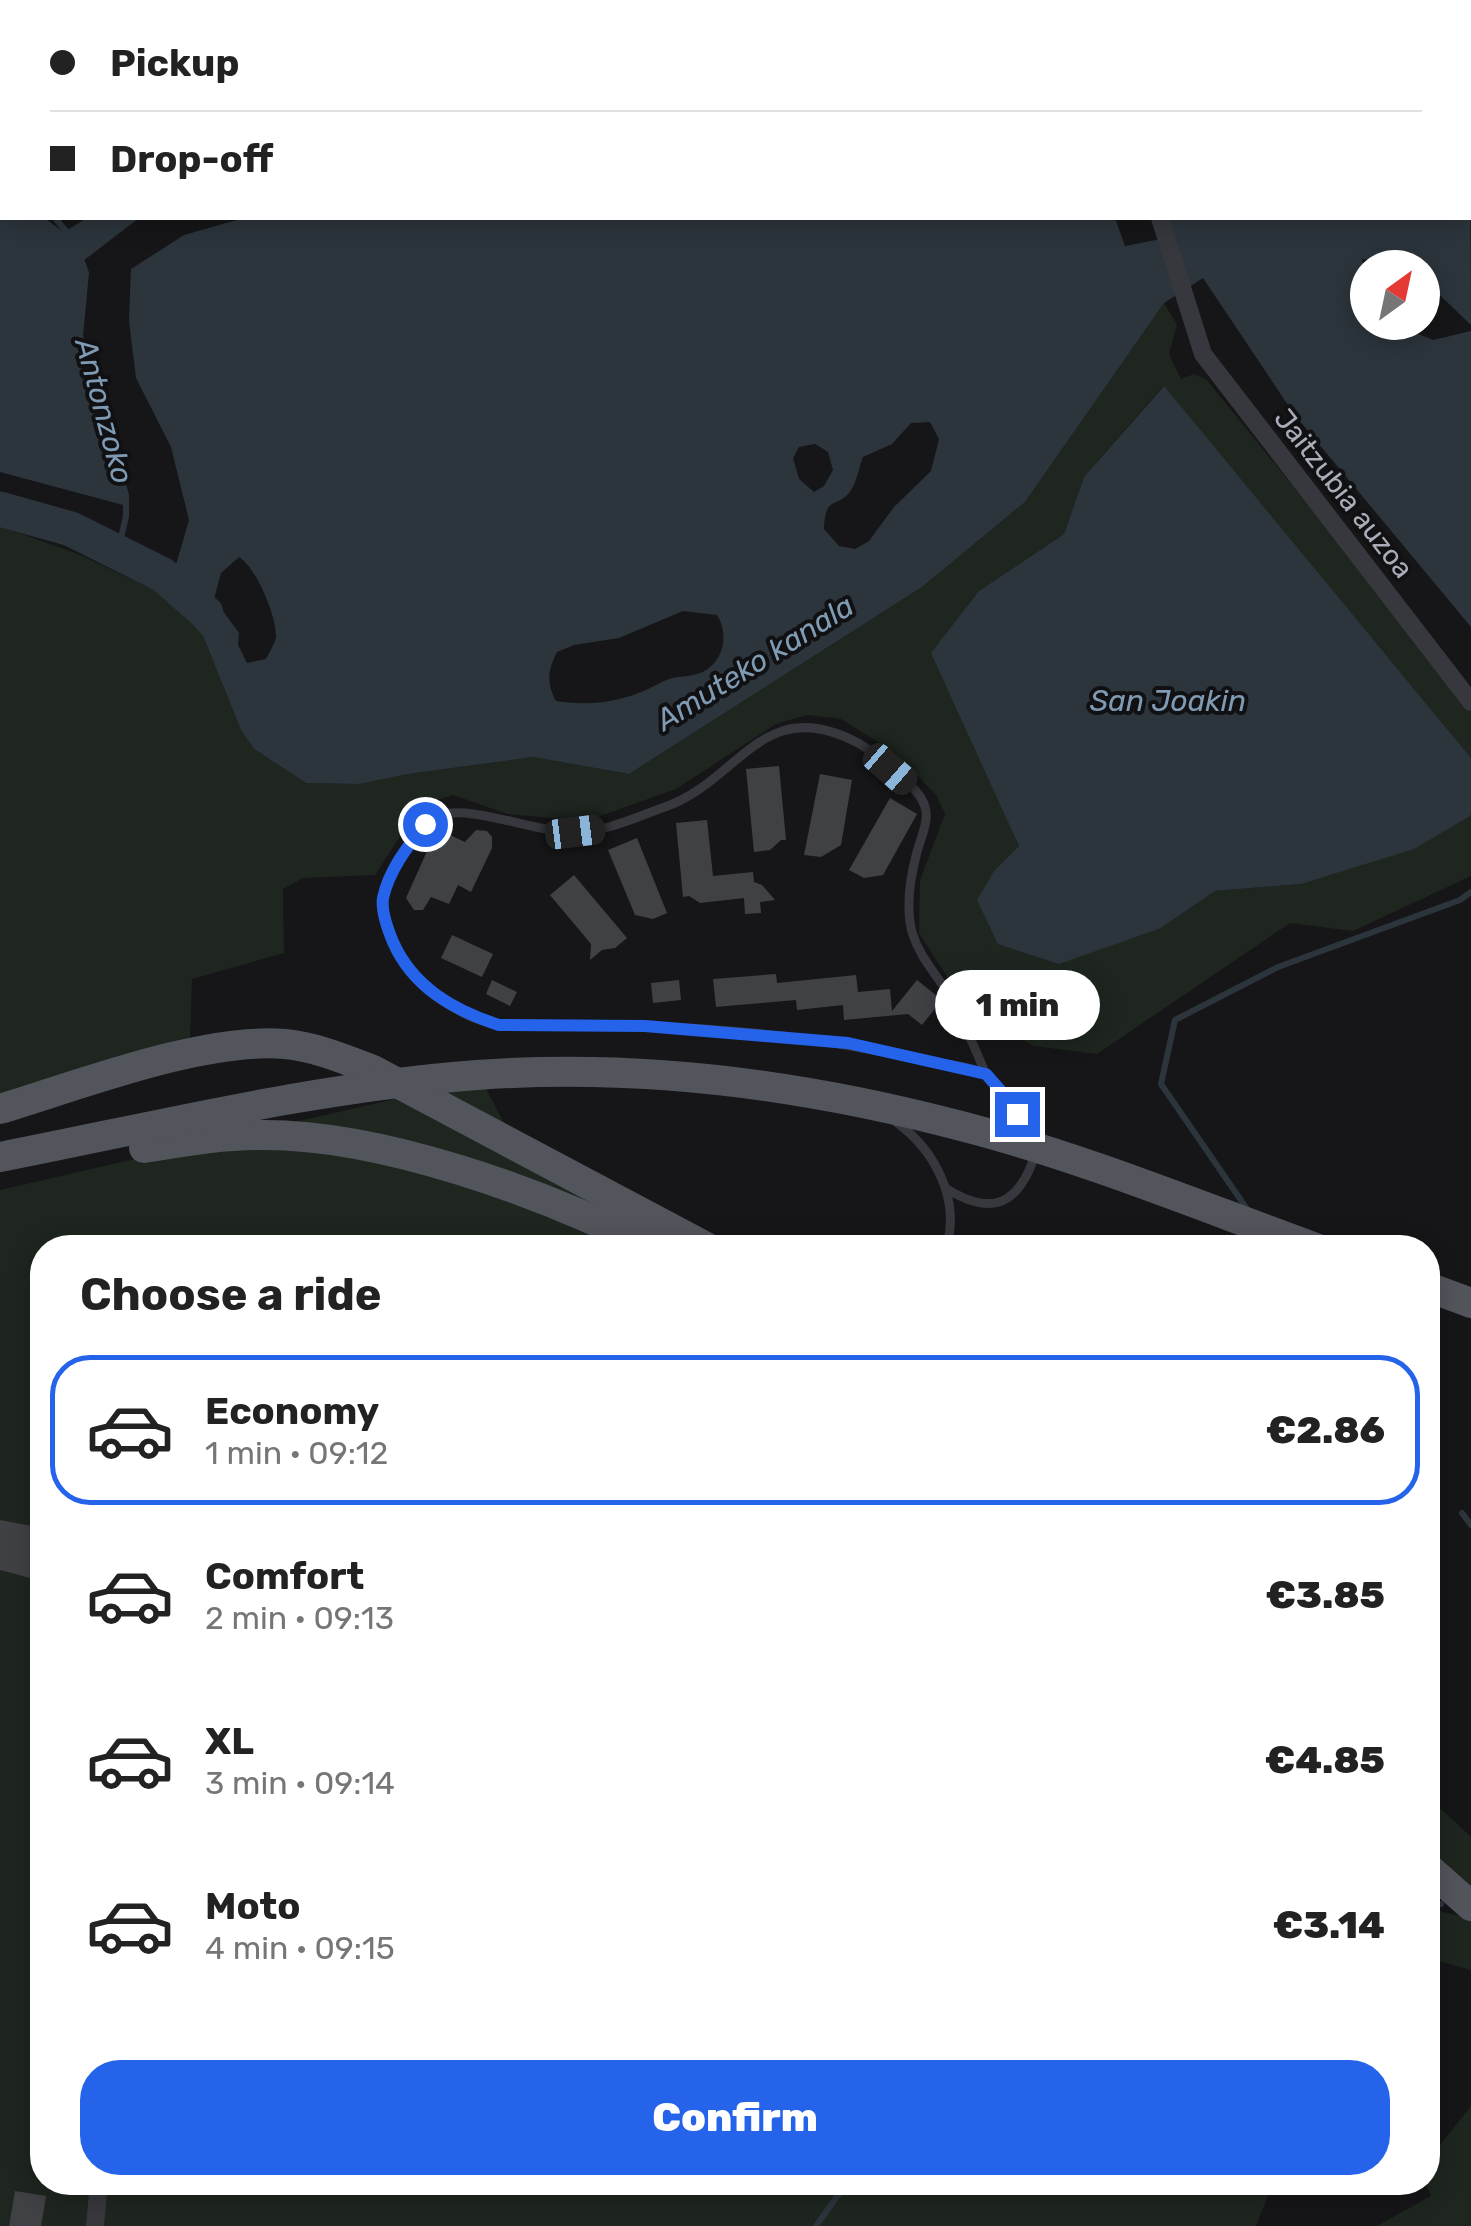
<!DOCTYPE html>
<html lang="en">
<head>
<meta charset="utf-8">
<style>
  :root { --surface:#fff; --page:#f2f2f2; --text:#222; --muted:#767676; --line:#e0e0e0; --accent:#2563eb }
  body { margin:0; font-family:Rubik,sans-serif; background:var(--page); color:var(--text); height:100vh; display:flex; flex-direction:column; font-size:38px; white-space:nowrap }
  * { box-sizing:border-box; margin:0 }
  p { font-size:32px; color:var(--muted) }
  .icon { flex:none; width:55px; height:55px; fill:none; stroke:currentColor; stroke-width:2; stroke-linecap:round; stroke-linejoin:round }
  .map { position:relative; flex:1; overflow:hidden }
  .side { position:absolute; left:30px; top:1235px; width:1410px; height:960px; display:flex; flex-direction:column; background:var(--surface); border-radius:40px; box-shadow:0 5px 25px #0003 }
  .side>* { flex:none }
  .hud { position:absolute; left:0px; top:0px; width:1472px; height:220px; box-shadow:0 5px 25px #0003; display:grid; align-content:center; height:220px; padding:0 50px; background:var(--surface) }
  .needle { width:65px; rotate:33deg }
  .controls { position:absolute; left:1350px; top:250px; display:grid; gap:20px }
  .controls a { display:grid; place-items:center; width:90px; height:90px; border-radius:50%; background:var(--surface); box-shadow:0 5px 25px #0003; font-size:50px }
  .end { position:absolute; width:45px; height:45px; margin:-22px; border:12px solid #2563eb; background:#fff; box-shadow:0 0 0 5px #fff }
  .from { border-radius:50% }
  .bubble { position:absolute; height:70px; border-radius:35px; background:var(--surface); box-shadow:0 5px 25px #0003; font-size:32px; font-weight:800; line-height:70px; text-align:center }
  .car { position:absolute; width:30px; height:60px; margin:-30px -15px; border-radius:12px; box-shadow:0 0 8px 2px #0007; background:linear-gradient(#222 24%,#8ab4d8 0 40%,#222 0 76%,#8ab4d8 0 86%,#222 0) }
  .hud b { display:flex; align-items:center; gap:35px; height:95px; font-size:38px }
  .hud b+b { border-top:2px solid var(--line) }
  .hud i { width:25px; height:25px; background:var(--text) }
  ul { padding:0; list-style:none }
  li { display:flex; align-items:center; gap:30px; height:150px; margin:0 20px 15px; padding:0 30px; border:5px solid transparent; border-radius:40px }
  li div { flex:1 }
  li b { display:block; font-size:38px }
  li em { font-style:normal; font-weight:800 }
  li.active { border-color:var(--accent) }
  li>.icon { width:90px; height:90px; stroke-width:1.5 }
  h2 { padding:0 50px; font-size:45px; line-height:120px }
  .action { display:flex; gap:20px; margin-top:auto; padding:20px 50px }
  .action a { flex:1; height:115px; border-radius:40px; background:var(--accent); color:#fff; font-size:40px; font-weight:800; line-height:115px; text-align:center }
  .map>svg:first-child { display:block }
</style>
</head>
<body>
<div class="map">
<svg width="1471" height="2226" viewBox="0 0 1471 2226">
  <rect width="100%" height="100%" fill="#161618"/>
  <g fill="#1e261f">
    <path d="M140,0H596L597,2H144Z"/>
    <path d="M1164,303L1177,325L1169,354L1181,379L1194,374L1206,379L1413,634L1471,713V758L1163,386L1084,477L1064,534L979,591L994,789L1019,846L994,871L1161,928L1215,891L1301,884L1469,816L1471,809V876L1353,931L1290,923L1097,1054L1033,1046L960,997L919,933L920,880L945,814L936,795L894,752L841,719L807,715L776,724L676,789L586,821L508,814L453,795L430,802L412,818L375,875L303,878L283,889L284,953L192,979L190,1041L0,1097V526L78,554L167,596L203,636L241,730L254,749L306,783L359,784L408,774L533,757L629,774L922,587L1025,502Z"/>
    <path d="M481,1079L505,1125L728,1247L42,1248V2182L1273,2183L1256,2226H0V1190Z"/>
    <path d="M1428,1797L1471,1837V1906L1428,1868Z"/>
    <path d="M1428,1908L1471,1919V1970L1428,1958Z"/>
    <path d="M1471,2106V2226H1377L1431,2196L1425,2183L1428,2182V2160Z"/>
  </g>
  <g fill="#2c353c" fill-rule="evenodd">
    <path d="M1114,0H1465L1115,2Z"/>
    <path d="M1470,121L1471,325L1423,279L1422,268L1403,267L1362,259L1367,288L1368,322L1392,323L1433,340L1471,331V627L1294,414L1203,278L1164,303L1025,502L922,587L629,774L533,757L408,774L359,784L306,783L254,749L241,730L203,636L167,596L189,520L171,447L136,378L129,321L131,269L184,235L244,218H1115L1125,246L1161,239L1164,218H1470ZM930,422L939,439L931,471L894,507L869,541L855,549L839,546L824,529C825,493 838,510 851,490C857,481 859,467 863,457L892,444L911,423ZM815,444L828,452L833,470L824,486L814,492L799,479L793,458L799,447ZM239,557C256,567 277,617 276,637C275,643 269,653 266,659L247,663L238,645L239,633L214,599L221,573ZM683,611L717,615C730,635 723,664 700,673C690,677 679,676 669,679C662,681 655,686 648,689C617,703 589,706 556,701C546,683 548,670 557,652L574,645L619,638Z"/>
    <path d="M0,185L2,218H44L64,232L87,218H139L83,261L86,273L80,336L126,495L127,506L0,472Z"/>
    <path d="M1164,386L1471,758V809L1470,816L1414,849L1301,884L1215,891L1161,928L1059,964L998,944L977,900L994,871L1019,846L931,653L979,591L1064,534L1084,477Z"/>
  </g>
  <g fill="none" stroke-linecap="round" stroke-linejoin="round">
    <g stroke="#2c353c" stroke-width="6">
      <path d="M1470,66L1471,63"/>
      <path d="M0,165L2,167"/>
      <path d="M55,218L70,236"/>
      <path d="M80,256L86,273L80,336L126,495V516L118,552"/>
      <path d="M1247,1209L1161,1084L1175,1020L1278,967L1460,900L1471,892"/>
      <path d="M1462,1513L1471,1525"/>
      <path d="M1428,1904H1441"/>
      <path d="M816,2226L841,2191L854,2182"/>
    </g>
    <path stroke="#2c353c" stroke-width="35" d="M0,509L71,529L163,575L206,613"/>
  </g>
  <g fill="#404145">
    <path d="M779,766L786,840H781L770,850L754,852L746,769Z"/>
    <path d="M820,774L852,780L841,845L821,857L804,855Z"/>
    <path d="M890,798L917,814L883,875L864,878L849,870Z"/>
    <path d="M707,820L713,876L753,872L754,882L762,885L775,900L760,902L761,913L745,914L744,898L700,903L689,896L683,897L676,823Z"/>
    <path d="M437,829L465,842L476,830L487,831L492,837V848L471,892L458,885L449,904L431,897L423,910H414L406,898Z"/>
    <path d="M637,838L667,913L653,919L635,915L608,850Z"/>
    <path d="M574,875L627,938L615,948L602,950L590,960L591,944L550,895Z"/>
    <path d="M452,935L493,954L482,977L441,958Z"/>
    <path d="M776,974L777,983L856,975L858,992L890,989L892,1011L917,980L942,1000L922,1025L908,1014L844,1020L843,1005L797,1010L796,1000L716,1007L713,979Z"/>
    <path d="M492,980L517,992L510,1006L486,994Z"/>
    <path d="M679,980L681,1000L653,1003L651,983Z"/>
    <path d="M0,1520L42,1528L38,1580L0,1570Z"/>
    <path d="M15,2191L46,2196L41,2226H9Z"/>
  </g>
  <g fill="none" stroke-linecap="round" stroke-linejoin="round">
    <g stroke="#37383d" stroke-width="9">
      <path d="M986,1075C975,1048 964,1022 950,997C937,974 920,959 912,932C906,908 910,879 916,856C919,841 930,821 925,807C921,793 909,784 898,775C885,764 873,751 858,743C762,692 740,781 665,807C636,817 606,832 575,832C537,833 473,805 441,815C417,823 382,879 383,904C384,923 393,944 402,960C420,991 463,1019 499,1025C512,1027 527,1025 541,1025C575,1025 609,1025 643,1026C736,1029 831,1039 921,1060C940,1064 972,1065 987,1076C1007,1090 1019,1118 1031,1138"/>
      <path d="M896,1122C935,1150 961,1200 946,1248"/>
      <path d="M947,1189C994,1218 1020,1203 1036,1152"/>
    </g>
    <g stroke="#37383d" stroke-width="18">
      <path d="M112,0L114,2"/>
      <path d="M632,0L635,2"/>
      <path d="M1071,0L1072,2"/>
      <path d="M275,2L276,0"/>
      <path d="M763,2L767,0"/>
      <path d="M1160,218L1203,354L1471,702"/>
      <path d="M95,2226L99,2182"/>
    </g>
    <g stroke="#53555c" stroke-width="30">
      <path d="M0,1109C80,1085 203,1037 285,1044C316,1047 344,1059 373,1070L708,1248"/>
      <path d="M144,1148C182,1142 220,1135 258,1135C380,1133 544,1193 652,1248"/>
      <path d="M0,1157C158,1126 316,1087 477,1075C640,1063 807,1085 965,1127C1084,1158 1200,1206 1316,1248"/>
      <path d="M1428,1287L1471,1303"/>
      <path d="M1428,1868L1471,1906"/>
    </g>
  </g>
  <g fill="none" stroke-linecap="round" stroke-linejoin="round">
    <path stroke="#2563eb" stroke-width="12" d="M425,824C408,846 389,870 383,898C381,911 388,930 393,942C413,987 453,1010 499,1025L645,1026L848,1043L986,1074L1007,1098L1017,1114"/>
  </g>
  <g text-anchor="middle" stroke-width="8" stroke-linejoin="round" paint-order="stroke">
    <g font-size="28" fill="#a8adb8" stroke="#111113">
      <text transform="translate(1344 493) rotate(52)" y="10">Jaitzubia auzoa</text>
    </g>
    <g font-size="30" font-style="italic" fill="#7f9bb3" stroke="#111113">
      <text transform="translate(104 411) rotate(75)" y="10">Antonzoko</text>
      <text transform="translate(755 663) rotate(-32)" y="10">Amuteko kanala</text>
      <text x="1168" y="711">San Joakin</text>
    </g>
  </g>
</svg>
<div class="controls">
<a><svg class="needle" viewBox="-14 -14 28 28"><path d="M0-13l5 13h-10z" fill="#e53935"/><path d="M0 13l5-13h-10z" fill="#767676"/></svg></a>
</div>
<i class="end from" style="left:425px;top:824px"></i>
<i class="end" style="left:1017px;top:1114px"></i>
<div class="bubble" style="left:935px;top:970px;width:165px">1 min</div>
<i class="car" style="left:890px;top:769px;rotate:131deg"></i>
<i class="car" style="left:575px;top:832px;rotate:83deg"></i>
<div class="hud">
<b><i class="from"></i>Pickup</b>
<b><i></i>Drop-off</b>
</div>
<section class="side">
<h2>Choose a ride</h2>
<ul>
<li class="active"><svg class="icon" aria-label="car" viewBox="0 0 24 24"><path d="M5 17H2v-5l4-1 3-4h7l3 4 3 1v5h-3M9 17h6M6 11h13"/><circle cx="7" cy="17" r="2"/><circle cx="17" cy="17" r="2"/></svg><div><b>Economy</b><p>1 min · 09:12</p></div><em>€2.86</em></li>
<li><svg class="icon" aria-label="car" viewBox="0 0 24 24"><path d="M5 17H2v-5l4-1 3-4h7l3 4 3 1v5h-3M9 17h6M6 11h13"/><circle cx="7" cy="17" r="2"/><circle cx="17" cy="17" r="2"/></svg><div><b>Comfort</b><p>2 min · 09:13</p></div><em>€3.85</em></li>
<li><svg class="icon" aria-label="car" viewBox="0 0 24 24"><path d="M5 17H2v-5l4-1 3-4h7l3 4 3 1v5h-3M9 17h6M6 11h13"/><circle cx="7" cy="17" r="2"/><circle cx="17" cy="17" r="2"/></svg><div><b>XL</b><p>3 min · 09:14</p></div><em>€4.85</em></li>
<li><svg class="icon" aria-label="car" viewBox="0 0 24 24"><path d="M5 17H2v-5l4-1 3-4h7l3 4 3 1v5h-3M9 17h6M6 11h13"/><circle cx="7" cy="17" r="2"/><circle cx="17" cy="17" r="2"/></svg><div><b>Moto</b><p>4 min · 09:15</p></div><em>€3.14</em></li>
</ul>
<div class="action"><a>Confirm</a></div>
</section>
</div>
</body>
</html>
